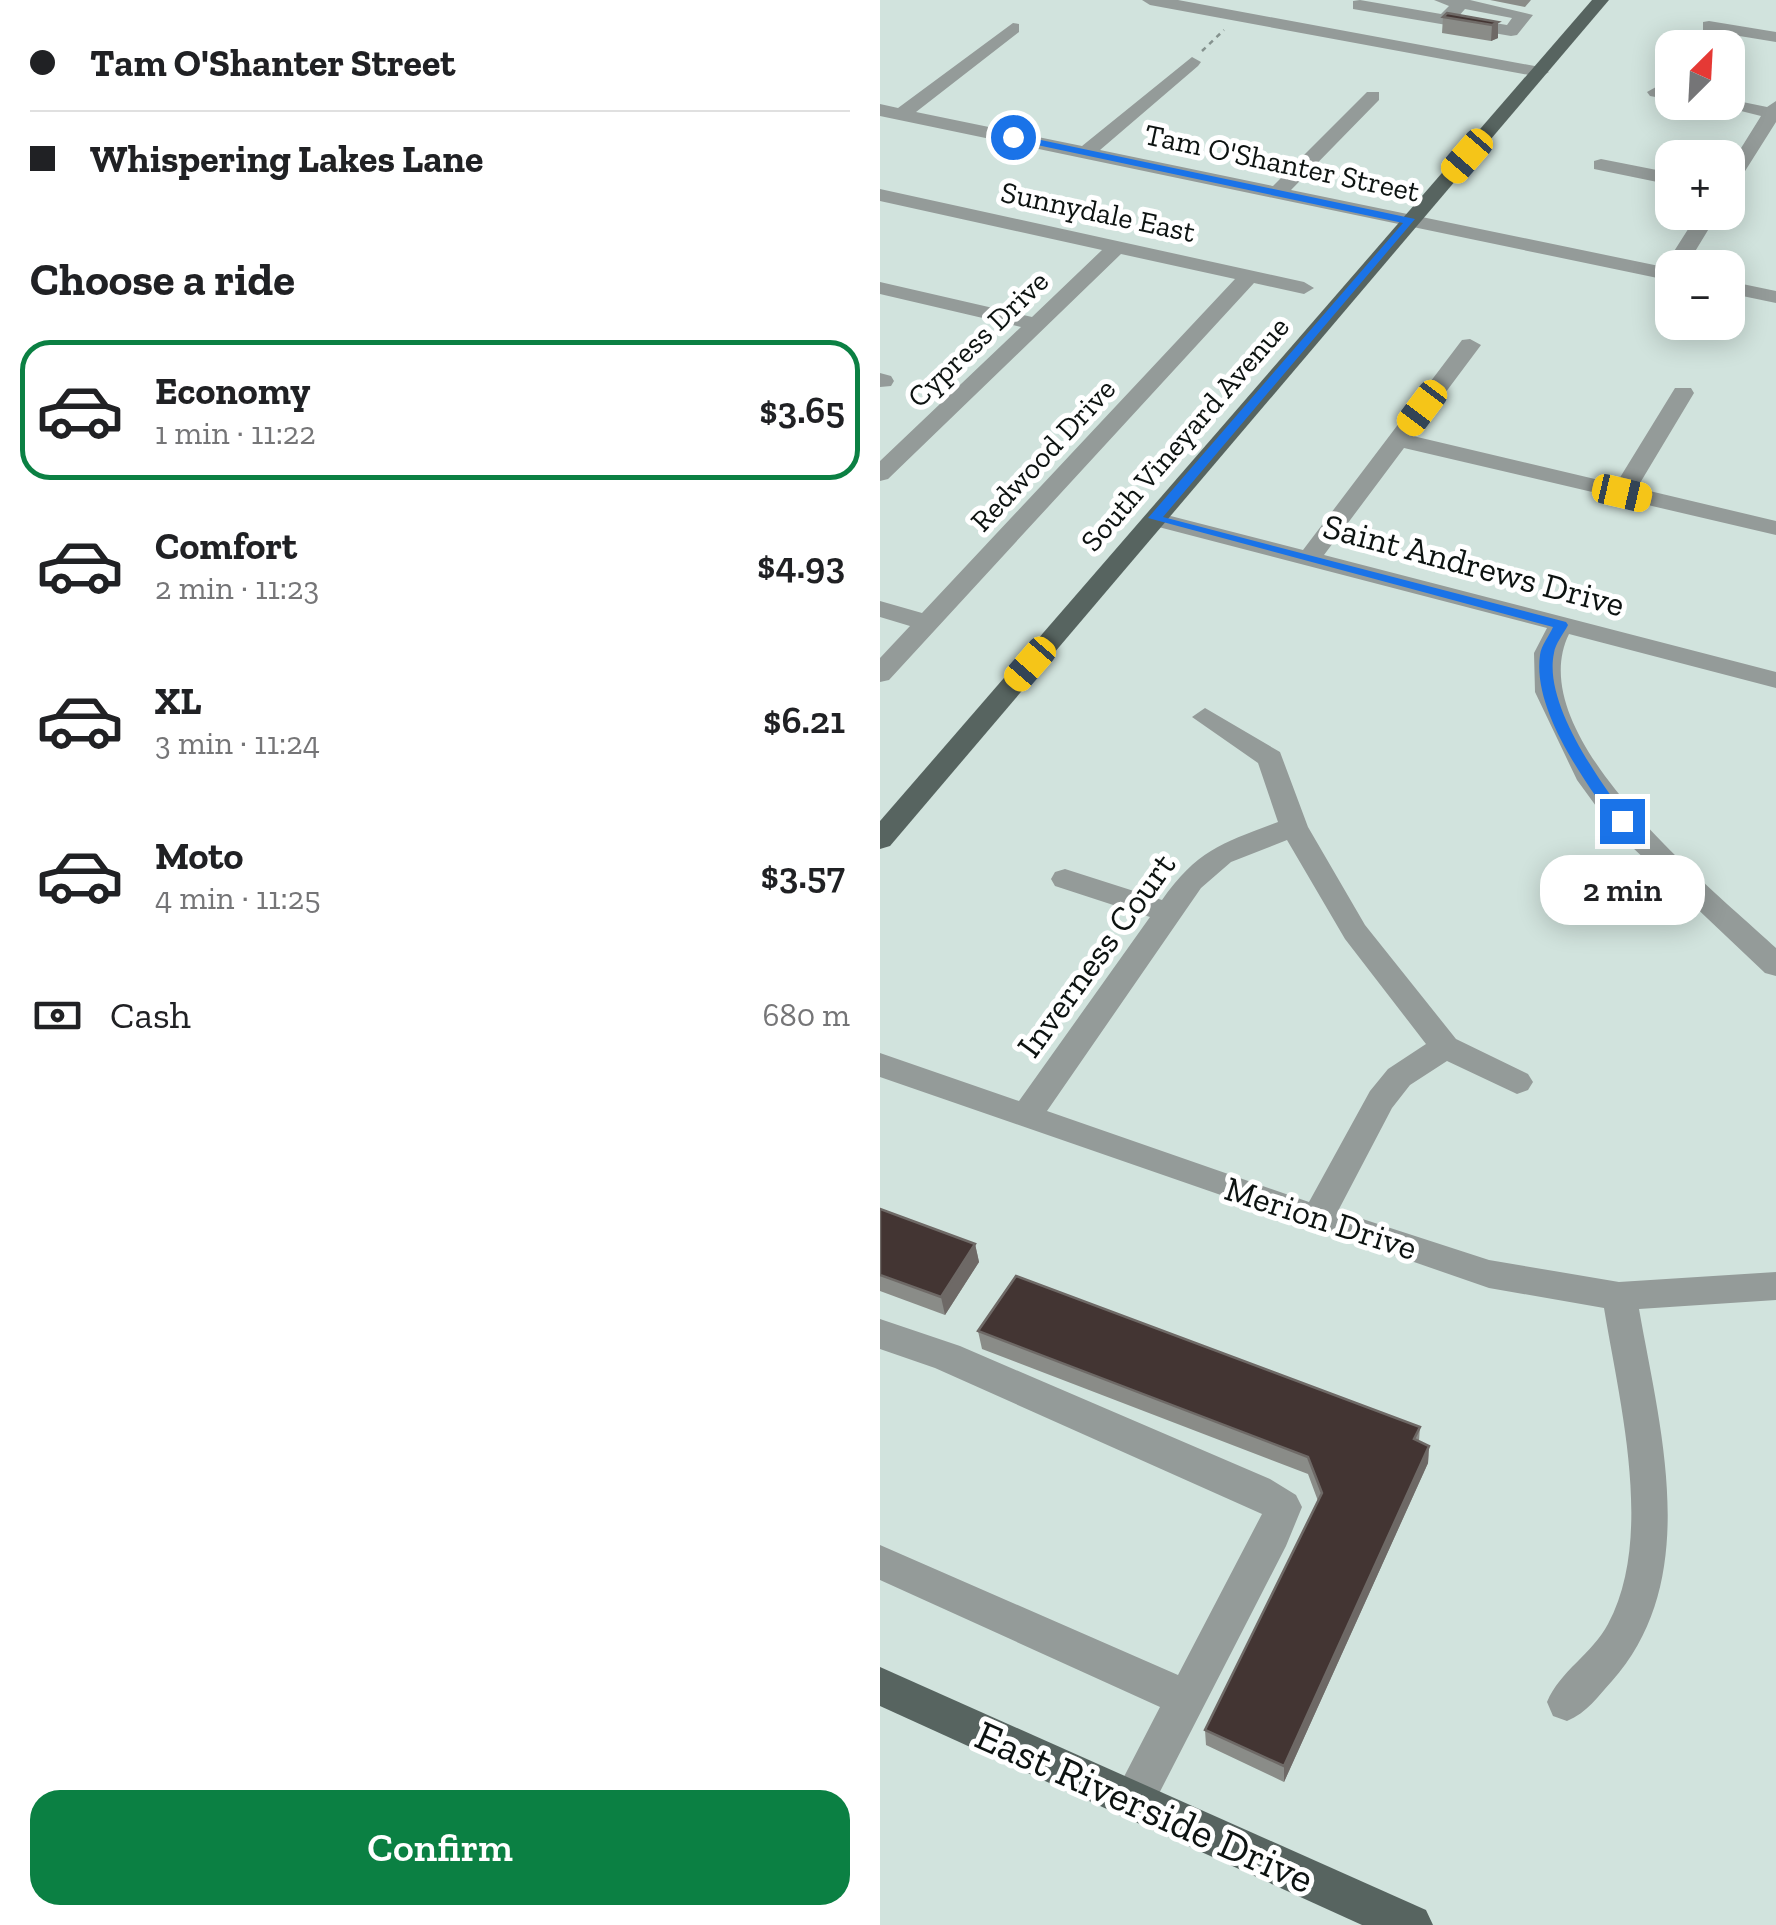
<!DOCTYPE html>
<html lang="en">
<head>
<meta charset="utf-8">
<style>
  :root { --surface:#fff; --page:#f2f2f2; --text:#202124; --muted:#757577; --line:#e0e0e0; --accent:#0b8043 }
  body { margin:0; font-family:"Zilla Slab",serif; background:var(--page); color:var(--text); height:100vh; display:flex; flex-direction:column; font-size:38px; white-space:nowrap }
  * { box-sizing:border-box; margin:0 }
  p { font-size:32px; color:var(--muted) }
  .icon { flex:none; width:55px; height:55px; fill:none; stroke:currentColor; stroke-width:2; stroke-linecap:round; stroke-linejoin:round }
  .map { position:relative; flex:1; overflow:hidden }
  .side { display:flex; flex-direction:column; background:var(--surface); width:880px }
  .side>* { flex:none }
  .guide { display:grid; align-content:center; height:220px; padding:0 30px; background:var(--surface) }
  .needle { width:65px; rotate:24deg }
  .tools { position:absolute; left:775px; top:30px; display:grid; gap:20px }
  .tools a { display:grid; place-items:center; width:90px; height:90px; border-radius:20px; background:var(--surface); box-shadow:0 5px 25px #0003; font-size:50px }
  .end { position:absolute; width:45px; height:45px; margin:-22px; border:12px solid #1a73e8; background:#fff; box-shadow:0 0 0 5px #fff }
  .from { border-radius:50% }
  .bubble { position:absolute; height:70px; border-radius:30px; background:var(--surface); box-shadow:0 5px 25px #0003; font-size:32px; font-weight:600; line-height:70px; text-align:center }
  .car { position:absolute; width:30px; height:60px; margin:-30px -15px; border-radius:12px; box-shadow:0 0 8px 2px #0007; background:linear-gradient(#f5c518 24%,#345 0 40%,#f5c518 0 76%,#345 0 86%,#f5c518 0) }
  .guide b { display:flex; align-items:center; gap:35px; height:95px; font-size:38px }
  .guide b+b { border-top:2px solid var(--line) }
  .guide i { width:25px; height:25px; background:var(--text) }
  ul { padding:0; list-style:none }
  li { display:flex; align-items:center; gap:30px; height:140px; margin:0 20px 15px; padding:0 10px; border:5px solid transparent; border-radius:30px }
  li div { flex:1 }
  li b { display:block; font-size:38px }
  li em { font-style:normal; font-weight:600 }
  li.current { border-color:var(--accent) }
  li>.icon { width:90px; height:90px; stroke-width:1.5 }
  h2 { padding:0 30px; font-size:45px; line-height:120px }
  .pay { display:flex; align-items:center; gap:25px; height:110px; padding:0 30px; font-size:38px }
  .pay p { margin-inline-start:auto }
  .primary-button { display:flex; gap:20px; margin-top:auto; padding:20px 30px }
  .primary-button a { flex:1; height:115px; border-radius:30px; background:var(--accent); color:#fff; font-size:40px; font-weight:600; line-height:115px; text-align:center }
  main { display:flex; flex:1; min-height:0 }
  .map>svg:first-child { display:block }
</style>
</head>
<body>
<main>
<section class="side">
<div class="guide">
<b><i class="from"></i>Tam O'Shanter Street</b>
<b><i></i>Whispering Lakes Lane</b>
</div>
<h2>Choose a ride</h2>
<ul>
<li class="current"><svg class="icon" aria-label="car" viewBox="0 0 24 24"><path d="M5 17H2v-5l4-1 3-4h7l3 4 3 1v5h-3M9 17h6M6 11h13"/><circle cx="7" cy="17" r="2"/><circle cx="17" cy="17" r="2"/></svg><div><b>Economy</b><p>1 min · 11:22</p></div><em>$3.65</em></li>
<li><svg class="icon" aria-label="car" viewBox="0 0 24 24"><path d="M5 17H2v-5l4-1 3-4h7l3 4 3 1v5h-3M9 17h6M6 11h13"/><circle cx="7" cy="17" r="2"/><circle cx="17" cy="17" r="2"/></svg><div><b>Comfort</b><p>2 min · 11:23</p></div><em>$4.93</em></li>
<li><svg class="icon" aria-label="car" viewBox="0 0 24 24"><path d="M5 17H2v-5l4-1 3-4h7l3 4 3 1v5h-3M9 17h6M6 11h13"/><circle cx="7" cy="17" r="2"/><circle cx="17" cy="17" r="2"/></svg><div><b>XL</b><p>3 min · 11:24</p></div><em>$6.21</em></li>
<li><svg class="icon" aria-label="car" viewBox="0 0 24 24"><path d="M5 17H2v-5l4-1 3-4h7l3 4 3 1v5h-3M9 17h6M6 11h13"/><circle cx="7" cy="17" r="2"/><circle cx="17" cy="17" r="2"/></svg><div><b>Moto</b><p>4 min · 11:25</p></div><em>$3.57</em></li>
</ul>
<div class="pay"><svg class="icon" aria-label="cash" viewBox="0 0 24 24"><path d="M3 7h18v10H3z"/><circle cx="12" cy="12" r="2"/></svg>Cash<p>680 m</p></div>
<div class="primary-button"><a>Confirm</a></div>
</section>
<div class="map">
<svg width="896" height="1925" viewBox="0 0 896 1925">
  <rect width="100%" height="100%" fill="#d1e3dd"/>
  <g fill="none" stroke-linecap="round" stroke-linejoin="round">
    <path stroke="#85928e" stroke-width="2.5" stroke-dasharray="5 5" stroke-linecap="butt" d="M322,51L344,30"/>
    <g fill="#949b99" fill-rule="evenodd">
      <path d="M262,0H298L660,67L669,72L660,77L270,5Z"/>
      <path d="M480,0L561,14L569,6L554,0H590L653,15L637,35L631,36L473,9V1ZM585,9L632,18L627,25L578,17Z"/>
      <path d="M829,21L896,32V42L823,30V22Z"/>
      <path d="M133,23L139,24V32L36,112L202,146L312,57L321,62L318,66L220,150L393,186L487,92H499V100L411,190L784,267L819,212H839L805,268H792V281L0,116V104L18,108Z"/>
      <path d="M776,87L792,90V100L770,96L767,92Z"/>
      <path d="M848,99L887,107L896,101V122L855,187L848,189V169L881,116L825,102H848Z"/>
      <path d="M721,159L792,173V185L714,169V161Z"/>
      <path d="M0,189L424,282L434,288L424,294L374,283L9,680L0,682V658L30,626L0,617V601L42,613L355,279L241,254L8,479L0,481V461L141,327L0,294V282L152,317L222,250L0,201Z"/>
      <path d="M848,281L896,291V303L848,293Z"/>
      <path d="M590,339L601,345L533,436L736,484L795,388H811L814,393L757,488L896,521V535L524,448L444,555L896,672V688L689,634C639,736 830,886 896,948V976L885,973L732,828L697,780L655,692L654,653L667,628L267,524L263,519L275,512L423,550L582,340Z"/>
      <path d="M0,373L11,376L14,381L11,386L0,387Z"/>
      <path d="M325,708L400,752L428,827L485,925L576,1039L648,1074L653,1082L648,1090L637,1094L567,1061L530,1085L512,1108L458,1211L609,1260L739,1282L896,1272V1300L759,1309C780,1429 823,1579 732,1681C718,1696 707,1713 687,1721L673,1716L667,1702C680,1671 712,1654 728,1624C775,1537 739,1400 724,1308L609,1288L0,1077V1053L139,1101L270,917L175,886L171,879L175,872L185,869L282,900C318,849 343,843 398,822L378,763L312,717ZM407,840L465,939L546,1044L508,1069L490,1091L429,1202L167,1111L321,888L351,862Z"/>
      <path d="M0,1319L80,1346L390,1479L416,1495L422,1507L406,1546L268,1815L253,1821L238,1815L232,1800L280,1707L0,1580V1545L298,1675L382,1514L55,1368L0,1349Z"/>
    </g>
    <g fill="#576460" fill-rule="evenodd">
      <path d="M712,0H729L10,846L0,849V821Z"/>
      <path d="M0,1667L546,1910L553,1925H482L0,1706Z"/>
    </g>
  </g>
  <g fill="#8a8c88">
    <path d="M610,0H651L645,7Z"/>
    <path d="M563,17L618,22V38L611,41L562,33Z"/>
    <path d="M0,1209L95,1244L99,1262L65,1315L0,1291Z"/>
    <path d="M98,1331L540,1427L539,1441L549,1446L548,1463L404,1782L326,1745L325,1730L438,1501L428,1474L102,1349Z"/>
  </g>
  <g fill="#6e6966">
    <path d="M618,22V38L611,41L612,25Z"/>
    <path d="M95,1244L99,1262L65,1315L61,1297Z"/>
    <path d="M549,1446L548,1463L404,1782V1766Z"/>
  </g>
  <g fill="#433533" stroke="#6e6966" stroke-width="2.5">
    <path d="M567,13L618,22L612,25L563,17Z"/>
    <path d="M0,1209L95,1244L61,1297L0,1275Z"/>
    <path d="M136,1276L540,1427L534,1439L549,1446L404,1766L325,1730L442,1493L428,1457L98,1331Z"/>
  </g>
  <path fill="#1a73e8" d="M133,134L535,219L283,517L686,622L688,625C684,633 675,644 674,653C663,703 719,780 747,818V825H736C706,783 652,710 660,655C661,646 669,636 673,627L268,518L523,223L129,139Z"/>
  <g text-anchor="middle" stroke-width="10" stroke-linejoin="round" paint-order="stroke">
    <g font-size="30" fill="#0d1311" stroke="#fff">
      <text transform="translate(402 163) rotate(12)" y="10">Tam O'Shanter Street</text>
      <text transform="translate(218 212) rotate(12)" y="10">Sunnydale East</text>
      <text transform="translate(98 339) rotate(-44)" y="10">Cypress Drive</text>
      <text transform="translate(305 434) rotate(-49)" y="10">South Vineyard Avenue</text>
      <text transform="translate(163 455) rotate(-47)" y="10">Redwood Drive</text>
    </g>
    <g font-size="35" fill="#0d1311" stroke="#fff">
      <text transform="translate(594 565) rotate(15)" y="12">Saint Andrews Drive</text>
      <text transform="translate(216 955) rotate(-54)" y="12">Inverness Court</text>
      <text transform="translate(441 1218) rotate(18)" y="12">Merion Drive</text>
    </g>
    <g font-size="42" fill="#0d1311" stroke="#fff">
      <text transform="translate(265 1806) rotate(24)" y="15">East Riverside Drive</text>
    </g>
  </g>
</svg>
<div class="tools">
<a><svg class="needle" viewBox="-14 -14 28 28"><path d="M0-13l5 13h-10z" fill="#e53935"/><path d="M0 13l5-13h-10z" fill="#757577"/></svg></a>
<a>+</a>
<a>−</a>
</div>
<i class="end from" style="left:133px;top:137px"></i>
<i class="end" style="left:742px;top:821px"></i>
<div class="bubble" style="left:660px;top:855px;width:165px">2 min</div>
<i class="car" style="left:587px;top:156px;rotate:221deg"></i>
<i class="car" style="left:542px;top:408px;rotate:217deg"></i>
<i class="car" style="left:742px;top:493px;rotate:103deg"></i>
<i class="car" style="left:150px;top:664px;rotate:221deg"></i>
</div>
</main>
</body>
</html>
